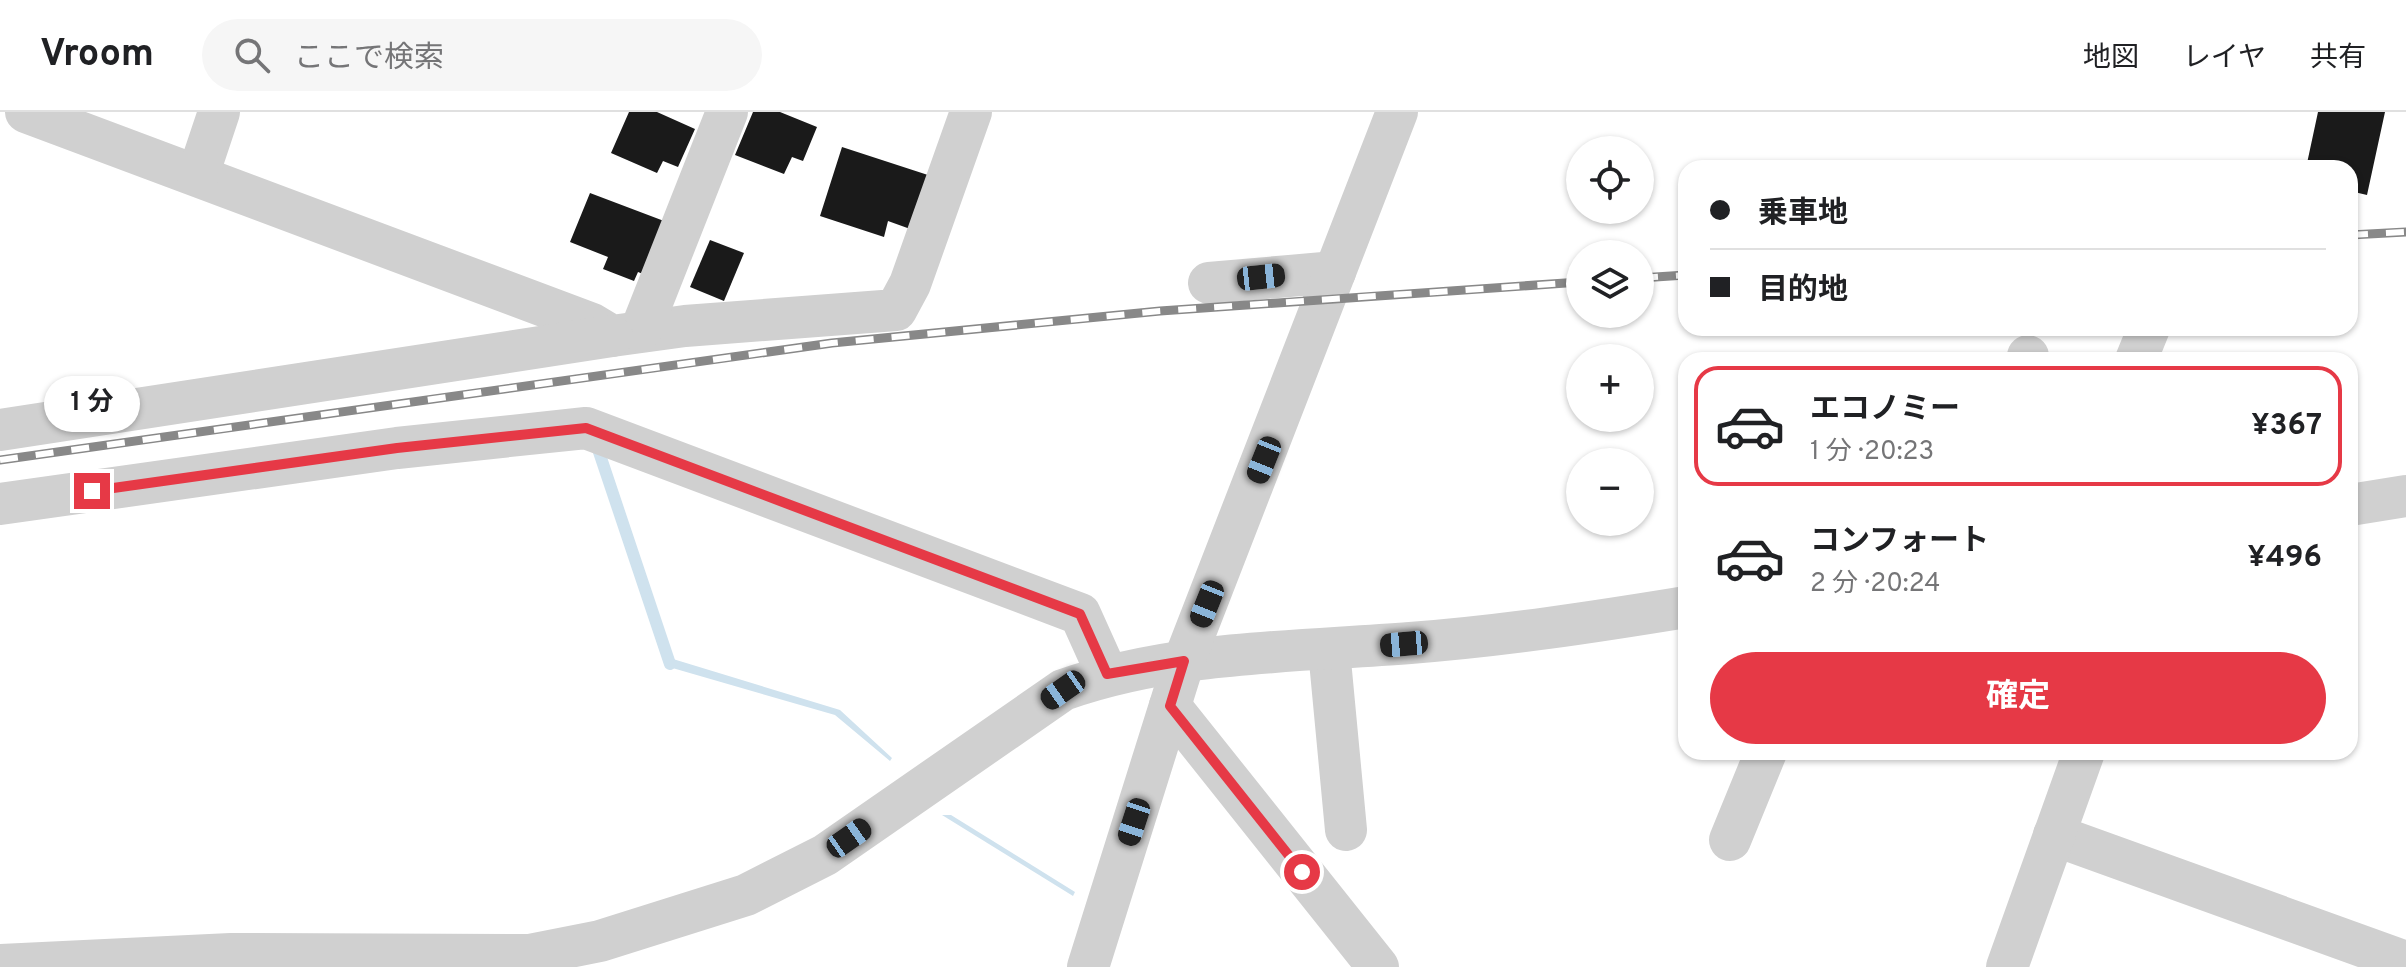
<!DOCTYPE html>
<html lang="ja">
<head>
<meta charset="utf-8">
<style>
  :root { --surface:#fff; --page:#f6f6f6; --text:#202124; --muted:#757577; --line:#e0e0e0; --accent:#e63946 }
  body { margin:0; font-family:Overpass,"Noto Sans JP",sans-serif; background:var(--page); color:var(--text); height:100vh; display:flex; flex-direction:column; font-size:30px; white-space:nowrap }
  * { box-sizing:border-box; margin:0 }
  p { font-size:26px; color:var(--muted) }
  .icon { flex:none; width:44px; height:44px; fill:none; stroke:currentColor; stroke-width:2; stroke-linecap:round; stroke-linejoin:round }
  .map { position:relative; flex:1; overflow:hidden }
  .side { position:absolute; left:1678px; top:240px; width:680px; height:408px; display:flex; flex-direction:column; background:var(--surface); border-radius:24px; box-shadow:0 2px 6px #0004 }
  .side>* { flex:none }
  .top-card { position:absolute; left:1678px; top:48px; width:680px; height:176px; border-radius:24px; box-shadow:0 2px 6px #0004; display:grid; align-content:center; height:176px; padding:0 32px; background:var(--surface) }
  .fabs { position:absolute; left:1566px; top:24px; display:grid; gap:16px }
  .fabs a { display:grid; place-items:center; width:88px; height:88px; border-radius:50%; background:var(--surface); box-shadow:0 2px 6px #0004; font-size:40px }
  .end { position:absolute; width:36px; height:36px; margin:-18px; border:10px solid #e63946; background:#fff; box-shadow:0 0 0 4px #fff }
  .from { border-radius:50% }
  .bubble { position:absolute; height:56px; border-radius:28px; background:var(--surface); box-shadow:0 2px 6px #0004; font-size:26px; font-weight:700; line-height:56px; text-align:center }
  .car { position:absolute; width:24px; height:48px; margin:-24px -12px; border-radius:10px; box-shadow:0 0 6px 2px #0007; background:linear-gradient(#222 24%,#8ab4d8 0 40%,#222 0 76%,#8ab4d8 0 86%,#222 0) }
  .top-card b { display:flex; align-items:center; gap:28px; height:76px; font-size:30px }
  .top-card b+b { border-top:2px solid var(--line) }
  .top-card i { width:20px; height:20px; background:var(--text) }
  ul { padding:14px 0 0; list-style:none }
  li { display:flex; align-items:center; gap:24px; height:120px; margin:0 16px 12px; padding:0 16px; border:4px solid transparent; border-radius:24px }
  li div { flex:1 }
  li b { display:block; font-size:30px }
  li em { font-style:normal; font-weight:700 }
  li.active { border-color:var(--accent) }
  li>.icon { width:72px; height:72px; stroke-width:1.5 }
  .cta { display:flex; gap:16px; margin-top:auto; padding:16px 32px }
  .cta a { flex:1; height:92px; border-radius:48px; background:var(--accent); color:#fff; font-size:32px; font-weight:700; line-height:92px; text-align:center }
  header { display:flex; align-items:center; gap:48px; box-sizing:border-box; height:112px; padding:0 40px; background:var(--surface); border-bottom:2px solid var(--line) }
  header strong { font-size:38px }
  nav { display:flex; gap:44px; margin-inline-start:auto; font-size:28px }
  .search { width:560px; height:72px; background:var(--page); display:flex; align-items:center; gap:20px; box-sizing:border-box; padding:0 28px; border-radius:44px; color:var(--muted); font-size:30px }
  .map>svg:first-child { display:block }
</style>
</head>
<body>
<header>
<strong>Vroom</strong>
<div class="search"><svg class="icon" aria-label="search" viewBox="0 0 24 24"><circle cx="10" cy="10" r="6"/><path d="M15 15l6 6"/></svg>ここで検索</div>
<nav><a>地図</a><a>レイヤ</a><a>共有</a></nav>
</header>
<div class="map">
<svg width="2406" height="855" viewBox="0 0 2406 855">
  <rect width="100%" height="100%" fill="#fff"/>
  <g fill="#cfe2ee">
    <path d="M673,547L840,598L892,646L890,649L835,603L669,555Z"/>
    <path d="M942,703H951L1075,780L1073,784Z"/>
  </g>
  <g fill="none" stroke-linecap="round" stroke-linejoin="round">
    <path stroke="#cfe2ee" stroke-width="12" d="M598,337L670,552"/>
  </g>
  <g fill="#1a1a1a">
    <path d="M629,0H657L695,17L678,55L663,49L657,61L611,41Z"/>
    <path d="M753,0H780L817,15L803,49L792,45L784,62L735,43Z"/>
    <path d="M2318,0H2385L2367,83L2350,79V56H2306Z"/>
    <path d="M842,35L931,64L913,118L888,109L884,125L820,104Z"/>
    <path d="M590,81L664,109L643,162L638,160L634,169L603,157L608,145L570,130Z"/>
    <path d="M710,128L744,141L724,189L690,175Z"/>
  </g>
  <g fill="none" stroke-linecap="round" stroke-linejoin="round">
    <g stroke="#d0d0d0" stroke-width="42">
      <path d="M26,0L592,212L612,224L685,214L896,198L910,172L971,0"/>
      <path d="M198,63L219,0"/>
      <path d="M1209,171L1335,160"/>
      <path d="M641,218L727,0"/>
      <path d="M2027,248L2028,244"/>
      <path d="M2136,248L2149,216"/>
      <path d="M0,318L612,224"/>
      <path d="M0,392L397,336L586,316L1080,502L1107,562"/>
      <path d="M2350,393L2406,384"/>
      <path d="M1329,538L1346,718"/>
      <path d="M1170,594L1378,855"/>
      <path d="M2054,723L2406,850"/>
      <path d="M1730,728L1766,640"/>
      <path d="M0,853L231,842L529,843L600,829L746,783L825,743L1063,578C1173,539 1294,540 1410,531C1502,524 1594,510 1686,495"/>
      <path d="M1088,855L1184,549L1397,0"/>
      <path d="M2007,855L2084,640"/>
    </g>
    <g stroke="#888" stroke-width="9">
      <g id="rail">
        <path d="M2350,123L2406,120"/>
        <path d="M1640,166L1686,163"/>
        <path d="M0,348L832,231L1160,199L1580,170"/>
      </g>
    </g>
    <use href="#rail" stroke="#fff" stroke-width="6" stroke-dasharray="18" stroke-linecap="butt"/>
  </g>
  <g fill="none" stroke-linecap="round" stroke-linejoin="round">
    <path stroke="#e63946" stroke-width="10" d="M92,379L397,336L586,316L1080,502L1107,562L1184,549L1170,594L1302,760"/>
  </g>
</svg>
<div class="fabs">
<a><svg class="icon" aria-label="locate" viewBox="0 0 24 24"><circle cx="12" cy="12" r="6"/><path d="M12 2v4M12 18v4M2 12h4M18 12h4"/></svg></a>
<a><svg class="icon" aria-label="layers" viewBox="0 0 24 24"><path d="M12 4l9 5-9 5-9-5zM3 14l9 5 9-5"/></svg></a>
<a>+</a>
<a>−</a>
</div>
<i class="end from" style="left:1302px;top:760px"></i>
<i class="end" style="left:92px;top:379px"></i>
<div class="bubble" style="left:44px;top:264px;width:96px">1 分</div>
<i class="car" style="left:1261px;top:165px;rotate:84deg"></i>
<i class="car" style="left:1264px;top:348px;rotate:202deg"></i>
<i class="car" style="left:1207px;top:492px;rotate:202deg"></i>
<i class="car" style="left:1404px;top:532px;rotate:265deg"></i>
<i class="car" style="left:1063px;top:578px;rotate:235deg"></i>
<i class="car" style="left:1134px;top:710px;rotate:198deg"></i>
<i class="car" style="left:849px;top:726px;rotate:55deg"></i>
<div class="top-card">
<b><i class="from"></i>乗車地</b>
<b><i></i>目的地</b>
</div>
<section class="side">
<ul>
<li class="active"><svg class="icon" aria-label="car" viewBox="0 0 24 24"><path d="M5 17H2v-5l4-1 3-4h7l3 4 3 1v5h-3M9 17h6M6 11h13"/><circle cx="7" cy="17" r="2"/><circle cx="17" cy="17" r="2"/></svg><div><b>エコノミー</b><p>1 分 · 20:23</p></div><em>¥367</em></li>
<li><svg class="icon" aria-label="car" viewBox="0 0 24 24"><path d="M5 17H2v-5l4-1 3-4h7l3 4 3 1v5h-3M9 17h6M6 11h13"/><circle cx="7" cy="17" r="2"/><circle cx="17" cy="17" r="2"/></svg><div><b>コンフォート</b><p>2 分 · 20:24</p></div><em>¥496</em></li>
</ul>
<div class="cta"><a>確定</a></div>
</section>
</div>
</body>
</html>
